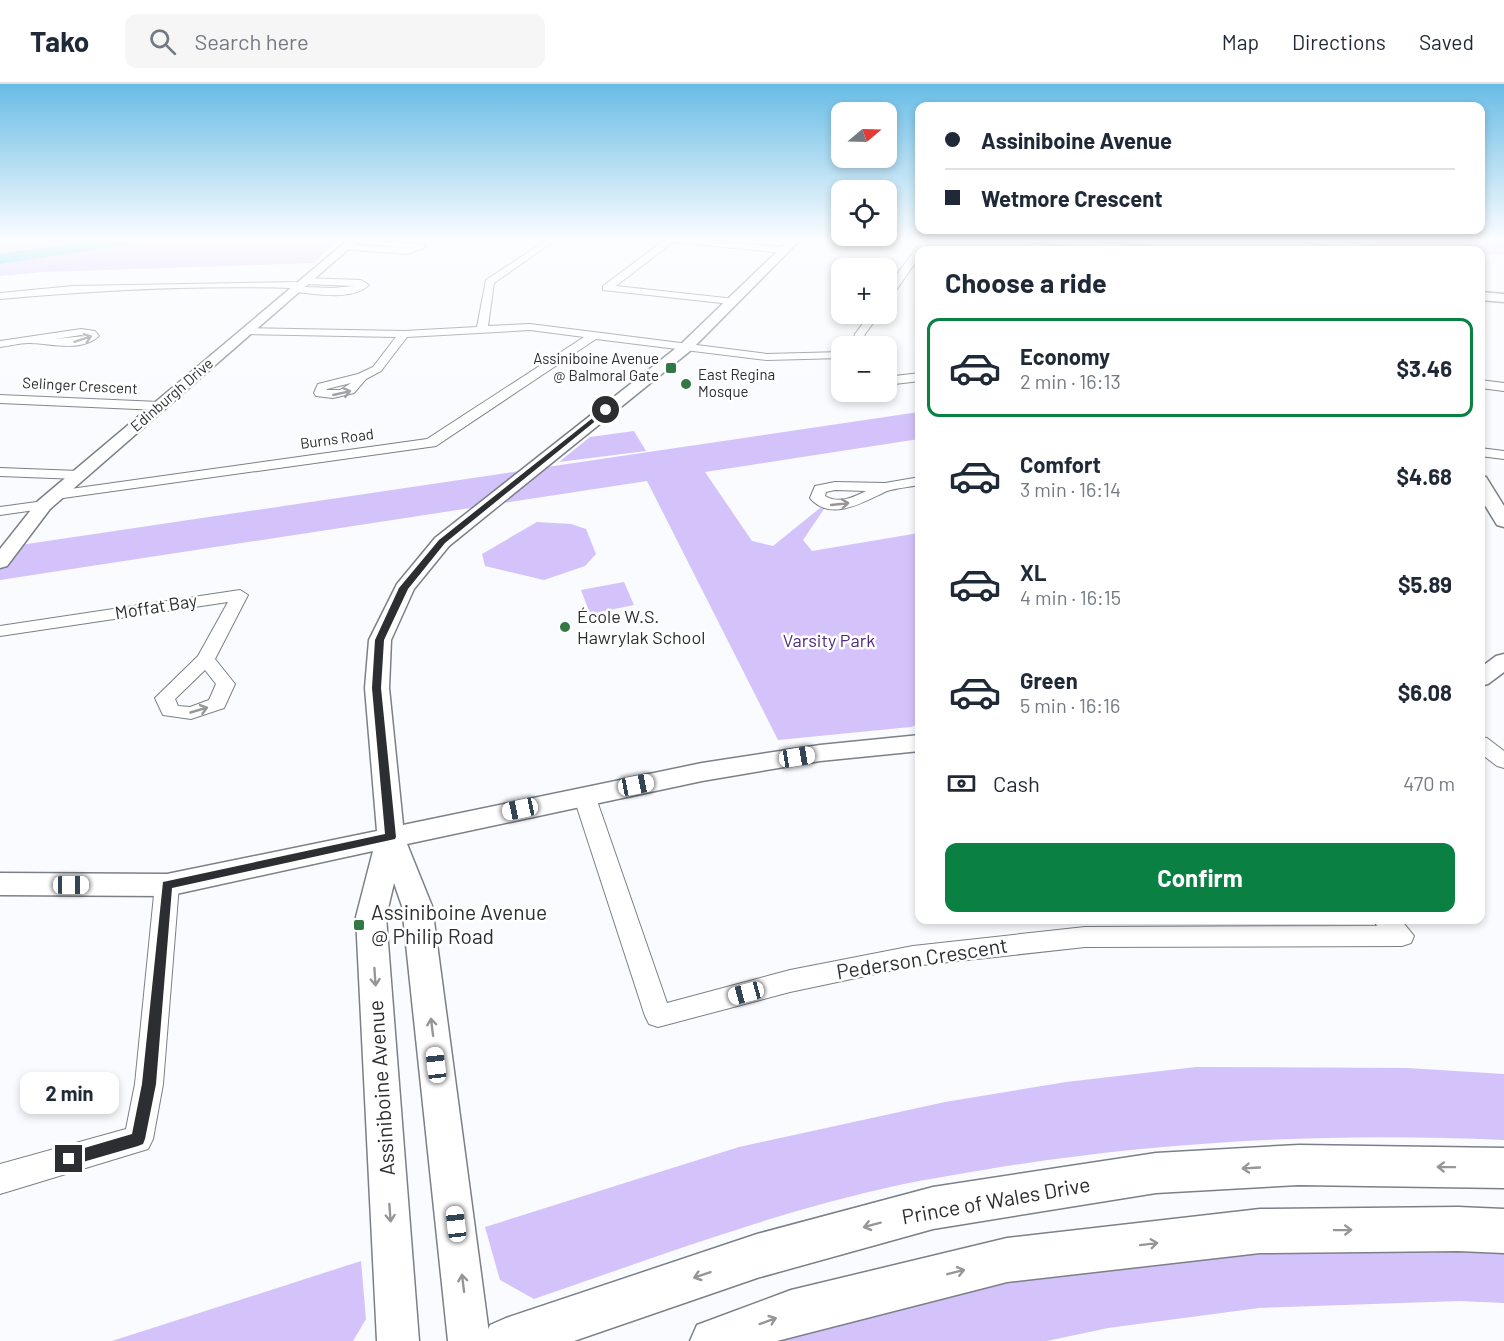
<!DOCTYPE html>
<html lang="en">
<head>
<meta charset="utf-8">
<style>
  :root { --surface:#fff; --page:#f6f6f7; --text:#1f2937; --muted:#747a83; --line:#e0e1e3; --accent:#0b8043 }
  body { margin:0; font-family:Barlow,sans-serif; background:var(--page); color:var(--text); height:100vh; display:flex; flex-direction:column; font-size:22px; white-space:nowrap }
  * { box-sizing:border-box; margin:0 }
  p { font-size:20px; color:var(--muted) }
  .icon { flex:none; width:33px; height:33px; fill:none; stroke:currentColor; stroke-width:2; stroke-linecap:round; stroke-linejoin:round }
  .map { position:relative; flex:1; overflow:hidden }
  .drawer { position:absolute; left:915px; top:162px; width:570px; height:678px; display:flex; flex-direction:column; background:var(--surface); border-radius:12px; box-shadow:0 3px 9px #0003 }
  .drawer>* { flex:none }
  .guide { position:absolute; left:915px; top:18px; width:570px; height:132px; border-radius:12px; box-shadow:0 3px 9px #0003; display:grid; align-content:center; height:132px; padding:0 30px; background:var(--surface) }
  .needle { width:39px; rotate:71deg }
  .controls { position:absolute; left:831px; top:18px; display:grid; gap:12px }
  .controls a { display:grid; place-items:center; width:66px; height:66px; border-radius:12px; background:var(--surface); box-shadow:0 3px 9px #0003; font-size:30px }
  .end { position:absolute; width:27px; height:27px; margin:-14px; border:8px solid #2c2e31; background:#fff; box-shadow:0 0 0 3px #fff }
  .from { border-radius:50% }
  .bubble { position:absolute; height:42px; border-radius:12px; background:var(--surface); box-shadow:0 3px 9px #0003; font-size:20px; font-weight:700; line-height:42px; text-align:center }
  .car { position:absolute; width:18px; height:36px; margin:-18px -9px; border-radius:8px; box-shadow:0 0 4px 2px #0007; background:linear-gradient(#fff 24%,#345 0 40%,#fff 0 76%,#345 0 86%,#fff 0) }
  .guide b { display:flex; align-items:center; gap:21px; height:57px; font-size:22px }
  .guide b+b { border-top:2px solid var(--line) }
  .guide i { width:15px; height:15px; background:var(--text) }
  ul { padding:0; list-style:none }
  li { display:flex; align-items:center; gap:18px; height:99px; margin:0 12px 9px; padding:0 18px; border:3px solid transparent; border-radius:12px }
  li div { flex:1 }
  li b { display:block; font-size:22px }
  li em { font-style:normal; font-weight:700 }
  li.active { border-color:var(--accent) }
  li>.icon { width:54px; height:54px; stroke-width:1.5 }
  h2 { padding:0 30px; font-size:27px; line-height:72px }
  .pay { display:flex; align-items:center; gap:15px; height:66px; padding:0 30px; font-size:22px }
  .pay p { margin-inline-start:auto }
  .primary-button { display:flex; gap:12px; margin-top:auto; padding:12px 30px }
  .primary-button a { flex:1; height:69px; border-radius:12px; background:var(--accent); color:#fff; font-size:24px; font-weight:700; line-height:69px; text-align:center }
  header { display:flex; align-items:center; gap:36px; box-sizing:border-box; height:84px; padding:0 30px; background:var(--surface); border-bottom:2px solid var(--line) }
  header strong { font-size:28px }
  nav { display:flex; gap:33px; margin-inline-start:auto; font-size:21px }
  .search { width:420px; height:54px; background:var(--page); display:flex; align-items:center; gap:15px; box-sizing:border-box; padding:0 21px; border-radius:12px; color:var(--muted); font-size:22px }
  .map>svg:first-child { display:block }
</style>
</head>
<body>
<header>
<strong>Tako</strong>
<div class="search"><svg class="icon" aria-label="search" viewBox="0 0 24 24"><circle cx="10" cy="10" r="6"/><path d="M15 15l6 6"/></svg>Search here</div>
<nav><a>Map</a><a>Directions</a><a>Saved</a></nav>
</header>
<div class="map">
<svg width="1504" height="1257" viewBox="0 0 1504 1257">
  <rect width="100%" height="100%" fill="#f9fbfe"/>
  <g fill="#d4c3fb">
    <path d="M0,155H343L328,164L315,179L43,188L0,192Z"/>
    <path d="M1379,155H1504V171L1481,169L1480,166L1390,163L1375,161Z"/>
    <path d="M919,328V355L705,388L752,457L773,462L820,424L824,425L803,456L812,467L919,449V640L911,643L778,656L647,397L0,496V464Z"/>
    <path d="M634,347L646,367L559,378L590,353Z"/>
    <path d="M537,438L571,440L586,445L596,470L585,482L544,496L485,482L482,470Z"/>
    <path d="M624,498L634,521L590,530L581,506Z"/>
    <path d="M1196,983L1407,984L1504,990V1056C1330,1048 1154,1057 983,1086C955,1091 927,1095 899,1101C774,1128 654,1174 534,1215L500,1196L485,1143L739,1063L945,1018L1066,998Z"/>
    <path d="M1368,1162L1504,1163V1219L1460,1217L1259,1224L1108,1244L1047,1257H775L1002,1199L1196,1173Z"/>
    <path d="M361,1177L366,1235L353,1257H112Z"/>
  </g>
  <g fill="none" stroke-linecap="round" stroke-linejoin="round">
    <g fill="#48c9e3" fill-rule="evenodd">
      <path d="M101,155H139L131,160L0,180V170Z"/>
      <path d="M1489,155H1504V161L1491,158Z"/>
    </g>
    <g stroke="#7b8087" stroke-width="2">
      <g id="minor">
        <path d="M350,155L421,160L426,163L407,170L342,165V161L345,160L407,164L353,159L350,158Z"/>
        <path d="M548,155H557L494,199L488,242L530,240L767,270L842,268V274L767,276L596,255L436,362L56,415L49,411L56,407L427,355L584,253L530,246L407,253L381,287L366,295L354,309L333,314L316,312L314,309L318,300L358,290L373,283L396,253L247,250L242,247L247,244L404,247L477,243L486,196ZM351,299L340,306H327V305Z"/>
        <path d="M666,155H694L783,163L788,166L783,169L673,158L616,202L735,215V219L731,220L603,206V202Z"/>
        <path d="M923,155H931L923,166H920V172L890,215L886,216V205Z"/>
        <path d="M1300,155H1320L1379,163L1384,166H1364L1304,158Z"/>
        <path d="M305,194L361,196L369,201C352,217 317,210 296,208L292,207V204C195,201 97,206 0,215V209L73,202L301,198ZM305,200L355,202L332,204L305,203Z"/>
        <path d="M870,230H880L865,250L861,262H851L855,250Z"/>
        <path d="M81,245L95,247L99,252C80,269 51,259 29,259C19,259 9,262 0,263V257ZM85,252L55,255L81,251Z"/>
        <path d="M920,289V297L886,301V293Z"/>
        <path d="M1480,296L1504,299V307L1480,304Z"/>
        <path d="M0,311L159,318L165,322L159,326L0,319Z"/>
        <path d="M1480,364L1504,367V375L1480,372Z"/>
        <path d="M0,384L79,387L86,391L79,395L0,392Z"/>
        <path d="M920,393V401C909,403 897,404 887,407C865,417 831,439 810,414L815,402L835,398L885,399ZM835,406L866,407C852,414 839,420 825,412L826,408Z"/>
        <path d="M44,417L51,421L49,424L0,431V423Z"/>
        <path d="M240,506L248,511L215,575L235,600L224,624L191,635L163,631L155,614L198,572L228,518L0,552V542ZM205,586L216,600L209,616L190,623L178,622L175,615Z"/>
        <path d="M1480,653L1487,654L1504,667V684L1497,682L1480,669Z"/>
        <path d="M584,704L592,706L595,711L667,919L790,886L913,862L1085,843L1377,842L1374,836H1401L1414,852L1411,859L1402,862L1085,863L913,882L790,908L658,943L649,940L645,932L573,711L576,706Z"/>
        <path d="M167,792L175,795L179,801L163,1000L153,1055L148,1065L0,1110V1080L126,1045L135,1000L155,801L159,795Z"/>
      </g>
    </g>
    <g stroke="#7b8087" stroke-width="3">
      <g id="tertiary">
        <path d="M349,155H360L50,425L7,482L0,484V465L38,417Z"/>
        <path d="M790,155H801L690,267L449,462L414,505L391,556L389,604L403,741L702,679L820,661L920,651V667L820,677L702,697L407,760L432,822L490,1257H448L402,822L394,799L386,833L419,1257H377L356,833L373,767L167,812L0,811V789L167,790L377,747L365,604L369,556L397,500L435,454L680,261Z"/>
        <path d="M1023,155H1060L1150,163L1156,166H1119L1028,158Z"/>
        <path d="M1480,208L1504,210V218L1480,216Z"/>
        <path d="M1480,392L1486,393L1504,422V443L1497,441L1480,413Z"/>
        <path d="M1504,570V588L1488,600L1480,602V584L1496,572Z"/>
      </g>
    </g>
    <g stroke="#7b8087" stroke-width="3">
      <g id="secondary">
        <path d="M1299,1061L1504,1064V1104L1299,1101L1156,1109L933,1145L757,1194L574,1257H483L490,1241L506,1234L757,1150L933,1103L1156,1069Z"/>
        <path d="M1458,1123L1504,1125V1169L1458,1167L1260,1169L1007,1198L777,1257H690L697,1241L791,1206L1007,1154L1260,1125Z"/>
      </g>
    </g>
    <use href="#minor" fill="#fff" fill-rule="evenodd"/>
    <use href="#tertiary" fill="#fff" fill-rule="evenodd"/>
    <use href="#secondary" fill="#fff" fill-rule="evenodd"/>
  </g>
  <defs><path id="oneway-shaft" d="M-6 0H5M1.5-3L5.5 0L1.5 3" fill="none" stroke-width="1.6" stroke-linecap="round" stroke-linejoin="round" transform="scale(1.5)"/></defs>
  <g stroke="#969698">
    <use href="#oneway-shaft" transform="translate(83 255) rotate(-18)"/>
    <use href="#oneway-shaft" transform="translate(342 309) rotate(-13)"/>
    <use href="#oneway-shaft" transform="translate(840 420) rotate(-6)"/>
    <use href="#oneway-shaft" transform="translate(199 626) rotate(-16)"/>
    <use href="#oneway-shaft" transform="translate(375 893) rotate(86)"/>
    <use href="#oneway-shaft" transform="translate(432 943) rotate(-97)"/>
    <use href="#oneway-shaft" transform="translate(1446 1083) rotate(-179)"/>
    <use href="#oneway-shaft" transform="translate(1251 1084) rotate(177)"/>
    <use href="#oneway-shaft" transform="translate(390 1129) rotate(86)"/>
    <use href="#oneway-shaft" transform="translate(872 1141) rotate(165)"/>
    <use href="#oneway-shaft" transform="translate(1343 1146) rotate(-1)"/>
    <use href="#oneway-shaft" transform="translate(1149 1160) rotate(-7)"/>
    <use href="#oneway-shaft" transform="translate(956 1188) rotate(-14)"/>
    <use href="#oneway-shaft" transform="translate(702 1191) rotate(161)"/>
    <use href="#oneway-shaft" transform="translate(463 1199) rotate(-97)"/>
    <use href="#oneway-shaft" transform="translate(768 1237) rotate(-20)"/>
  </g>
  <linearGradient id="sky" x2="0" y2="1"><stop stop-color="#68bce6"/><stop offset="0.47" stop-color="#fcfdff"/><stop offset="1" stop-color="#fcfdff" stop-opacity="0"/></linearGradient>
  <rect width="1504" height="331" fill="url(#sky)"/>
  <path fill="#2c2e31" d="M604,325L609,326L445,459L408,505L384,556L381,604L396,753L395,755L172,804L156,1000L145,1055L143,1060L138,1062L69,1082L64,1080L61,1075L64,1070L132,1050L142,1000L163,798L385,750L372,604L375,556L399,504L439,456Z"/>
  <g fill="#317844" stroke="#fff" stroke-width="2">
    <rect x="665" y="278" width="12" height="12" rx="3"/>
    <circle cx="686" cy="300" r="6"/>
    <circle cx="565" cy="543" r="6"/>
    <rect x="353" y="835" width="12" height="12" rx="3"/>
  </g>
  <g text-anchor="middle" stroke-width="5" stroke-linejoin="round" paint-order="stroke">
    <g font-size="15" fill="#2c2e31" stroke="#fff" text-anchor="end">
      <text x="659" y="280">Assiniboine Avenue<tspan x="659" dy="17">@ Balmoral Gate</tspan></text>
      <text x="698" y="296" text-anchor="start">East Regina<tspan x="698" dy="17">Mosque</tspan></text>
    </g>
    <g font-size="15" fill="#2c2e31" stroke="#fff">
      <text transform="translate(80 302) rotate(3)" y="5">Selinger Crescent</text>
      <text transform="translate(172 311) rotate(-41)" y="5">Edinburgh Drive</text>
      <text transform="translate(337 355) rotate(-8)" y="5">Burns Road</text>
    </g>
    <g font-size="18" fill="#2c2e31" stroke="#fff">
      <text transform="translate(156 523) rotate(-9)" y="6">Moffat Bay</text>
    </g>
    <g font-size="18" fill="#2c2e31" stroke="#fff" text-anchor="start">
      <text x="577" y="539">École W.S.<tspan x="577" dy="21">Hawrylak School</tspan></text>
    </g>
    <g font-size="18" fill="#4e2682" stroke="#fff">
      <text x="829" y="563">Varsity Park</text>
    </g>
    <g font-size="21" fill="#2c2e31" stroke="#fff" text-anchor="start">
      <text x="371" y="836">Assiniboine Avenue<tspan x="371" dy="24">@ Philip Road</tspan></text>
    </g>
    <g font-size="21" fill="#2c2e31" stroke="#fff">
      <text transform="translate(922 875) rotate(-9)" y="7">Pederson Crescent</text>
      <text transform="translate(382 1004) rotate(-94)" y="7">Assiniboine Avenue</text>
      <text transform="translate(996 1117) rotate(-10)" y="7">Prince of Wales Drive</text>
    </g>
  </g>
</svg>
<div class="controls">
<a><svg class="needle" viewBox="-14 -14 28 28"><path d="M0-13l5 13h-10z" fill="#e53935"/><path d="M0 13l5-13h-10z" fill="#747a83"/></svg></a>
<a><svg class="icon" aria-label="locate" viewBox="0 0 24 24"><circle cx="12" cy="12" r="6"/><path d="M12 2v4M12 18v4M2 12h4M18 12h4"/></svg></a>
<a>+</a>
<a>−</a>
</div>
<i class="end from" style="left:606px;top:326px"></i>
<i class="end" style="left:69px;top:1075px"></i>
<div class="bubble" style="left:20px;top:988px;width:99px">2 min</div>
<i class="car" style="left:797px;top:673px;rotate:81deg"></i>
<i class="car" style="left:636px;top:701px;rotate:79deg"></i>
<i class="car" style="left:520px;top:725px;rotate:258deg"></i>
<i class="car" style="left:71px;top:801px;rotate:90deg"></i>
<i class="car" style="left:746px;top:909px;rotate:255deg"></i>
<i class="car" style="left:436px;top:981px;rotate:353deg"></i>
<i class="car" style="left:456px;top:1140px;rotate:353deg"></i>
<div class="guide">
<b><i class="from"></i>Assiniboine Avenue</b>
<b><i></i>Wetmore Crescent</b>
</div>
<section class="drawer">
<h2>Choose a ride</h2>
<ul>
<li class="active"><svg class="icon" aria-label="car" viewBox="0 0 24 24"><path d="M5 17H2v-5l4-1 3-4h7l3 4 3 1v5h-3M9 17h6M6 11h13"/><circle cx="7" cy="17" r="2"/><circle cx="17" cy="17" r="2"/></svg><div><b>Economy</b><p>2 min · 16:13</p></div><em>$3.46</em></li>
<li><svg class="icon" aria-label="car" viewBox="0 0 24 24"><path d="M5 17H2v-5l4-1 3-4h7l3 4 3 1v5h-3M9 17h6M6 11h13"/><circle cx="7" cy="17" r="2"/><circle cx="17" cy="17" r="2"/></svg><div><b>Comfort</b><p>3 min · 16:14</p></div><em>$4.68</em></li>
<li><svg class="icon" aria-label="car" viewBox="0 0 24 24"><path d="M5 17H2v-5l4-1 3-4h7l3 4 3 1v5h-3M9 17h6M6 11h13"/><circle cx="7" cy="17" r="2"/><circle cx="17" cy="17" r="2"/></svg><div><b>XL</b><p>4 min · 16:15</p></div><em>$5.89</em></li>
<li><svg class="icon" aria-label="car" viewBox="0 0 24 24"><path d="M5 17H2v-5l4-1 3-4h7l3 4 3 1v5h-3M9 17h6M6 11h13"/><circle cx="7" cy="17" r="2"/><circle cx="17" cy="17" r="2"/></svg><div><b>Green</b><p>5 min · 16:16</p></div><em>$6.08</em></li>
</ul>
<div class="pay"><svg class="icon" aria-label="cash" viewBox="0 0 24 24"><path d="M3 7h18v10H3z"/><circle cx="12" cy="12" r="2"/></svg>Cash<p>470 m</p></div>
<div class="primary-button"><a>Confirm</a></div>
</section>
</div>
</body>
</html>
